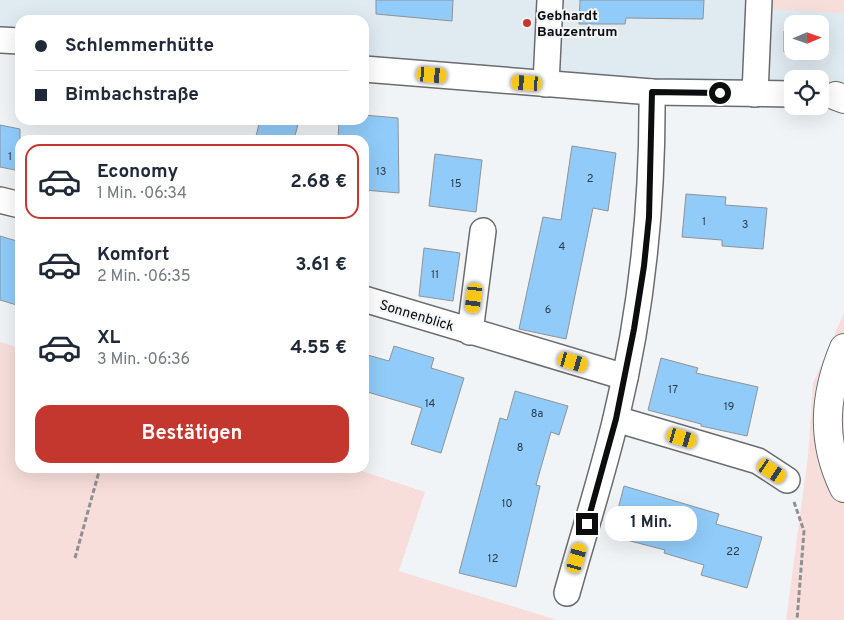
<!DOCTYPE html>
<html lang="de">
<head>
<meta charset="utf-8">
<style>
  :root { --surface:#fff; --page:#f2f2f3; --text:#1f2937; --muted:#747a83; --line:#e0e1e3; --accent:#c4372f }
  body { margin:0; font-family:Overpass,sans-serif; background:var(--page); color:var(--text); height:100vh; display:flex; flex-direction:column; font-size:19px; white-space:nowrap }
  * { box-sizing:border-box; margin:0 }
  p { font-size:16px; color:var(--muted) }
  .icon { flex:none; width:28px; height:28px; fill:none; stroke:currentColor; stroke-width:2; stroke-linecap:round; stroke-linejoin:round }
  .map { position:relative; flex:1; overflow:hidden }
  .side { position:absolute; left:15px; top:135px; width:354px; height:338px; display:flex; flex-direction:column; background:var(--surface); border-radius:15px; box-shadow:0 5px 20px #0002 }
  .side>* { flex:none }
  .guide { position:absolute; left:15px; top:15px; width:354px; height:110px; border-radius:15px; box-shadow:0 5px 20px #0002; display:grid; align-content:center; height:110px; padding:0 20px; background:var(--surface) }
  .needle { width:32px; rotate:88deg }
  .buttons { position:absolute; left:784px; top:15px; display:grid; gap:10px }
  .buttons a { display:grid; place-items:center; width:45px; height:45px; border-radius:10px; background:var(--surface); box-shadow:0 5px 20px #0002; font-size:25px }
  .end { position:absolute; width:22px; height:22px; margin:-11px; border:6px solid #0c0d0e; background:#fff; box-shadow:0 0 0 2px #fff }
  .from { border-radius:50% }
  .bubble { position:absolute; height:35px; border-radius:15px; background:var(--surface); box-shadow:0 5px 20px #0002; font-size:16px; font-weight:700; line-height:35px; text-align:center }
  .car { position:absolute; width:15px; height:30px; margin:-15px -8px; border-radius:6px; box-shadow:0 0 4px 1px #0007; background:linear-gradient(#f5c518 24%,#345 0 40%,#f5c518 0 76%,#345 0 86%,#f5c518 0) }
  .guide b { display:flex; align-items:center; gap:18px; height:48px; font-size:19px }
  .guide b+b { border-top:1px solid var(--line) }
  .guide i { width:12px; height:12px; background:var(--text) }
  ul { padding:9px 0 0; list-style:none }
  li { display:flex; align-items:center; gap:15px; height:75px; margin:0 10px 8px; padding:0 10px; border:2px solid transparent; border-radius:15px }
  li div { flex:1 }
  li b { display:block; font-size:19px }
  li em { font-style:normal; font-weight:700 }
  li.current { border-color:var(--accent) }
  li>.icon { width:45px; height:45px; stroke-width:1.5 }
  .cta { display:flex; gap:10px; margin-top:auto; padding:10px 20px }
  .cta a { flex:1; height:58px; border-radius:15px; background:var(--accent); color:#fff; font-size:20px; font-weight:700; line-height:58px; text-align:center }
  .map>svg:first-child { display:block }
</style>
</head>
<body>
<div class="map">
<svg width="844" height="620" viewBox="0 0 844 620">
  <rect width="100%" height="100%" fill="#f1f4f7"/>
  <path fill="#e0eaf1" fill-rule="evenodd" d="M0,0H844V89H820V79H792V88L364,62V20H20V33L0,32ZM792,24H820V51H792Z"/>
  <g fill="#f7deda">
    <path d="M770,0H844V13L769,9Z"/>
    <path d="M844,313V620H786L808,456L813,383Z"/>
    <path d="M0,342L20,348V468H353L425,492L399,571L557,620H0Z"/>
  </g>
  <g fill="#90cbf9" stroke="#909395">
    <path d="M376,0H453L452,21L376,14Z"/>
    <path d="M580,0H704L703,19L626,18L625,24H579Z"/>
    <path d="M788,18L810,19V24H792V51H809V53L784,52V31H787Z"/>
    <path d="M364,115L398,118L399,193L364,190V140H338L339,120H364Z"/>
    <path d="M260,120H299L294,140H255Z"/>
    <path d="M0,125L20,129V171L0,167Z"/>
    <path d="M572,146L616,153L608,211L593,208L566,339L519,329L543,217L561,220Z"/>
    <path d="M435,154L482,160L476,212L429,206Z"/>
    <path d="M686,194L726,197L725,205L767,208L763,249L722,246V240L682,237Z"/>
    <path d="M0,236L20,242V306L0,300Z"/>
    <path d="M424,248L460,253L453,301L419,296Z"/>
    <path d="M394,346L434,358L431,368L464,378L441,453L411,444L422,408L364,391V354L389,361Z"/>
    <path d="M661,358L698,368L696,373L758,387L747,436L701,426V424L648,410Z"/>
    <path d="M515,391L568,406L559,435L551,432L536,485L540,486L516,587L459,573L500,418L507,420Z"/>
    <path d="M624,486L719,514L716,524L762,537L747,588L701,575L704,565L664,553L665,550L611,536Z"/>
  </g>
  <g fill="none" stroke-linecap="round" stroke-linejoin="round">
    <g stroke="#6a6c6f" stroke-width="28">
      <g id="minor">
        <path d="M0,40L20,41"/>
        <path d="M364,69L652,92L792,94"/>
        <path d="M546,84L550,0"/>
        <path d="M755,94L759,0"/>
        <path d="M0,200L20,205"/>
        <path d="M364,299L625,377"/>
        <path d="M470,332L483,231"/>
        <path d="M616,419L758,461L787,480"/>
        <path d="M567,593C583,535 602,477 616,418C642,311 653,202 652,92"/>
      </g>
    </g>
    <g stroke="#6a6c6f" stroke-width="30">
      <g id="major">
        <path d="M836,96L844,99"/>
        <path d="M844,348C824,396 821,441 844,488"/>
      </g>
    </g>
    <g stroke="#8e9092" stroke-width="3" stroke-dasharray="5 2.5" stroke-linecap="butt">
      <path d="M794,502L804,531L797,620"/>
      <path d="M75,558L100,468"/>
    </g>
    <use href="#minor" stroke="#fff" stroke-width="25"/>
    <use href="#major" stroke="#fff" stroke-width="28"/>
  </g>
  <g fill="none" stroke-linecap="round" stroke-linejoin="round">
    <path stroke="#0c0d0e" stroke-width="6" d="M587,524L616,419L634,329L644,266L649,217L652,92L720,93"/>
  </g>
  <circle fill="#c4372f" stroke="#f1f4f7" stroke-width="2" cx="527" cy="23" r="5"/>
  <g text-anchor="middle" stroke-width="4" stroke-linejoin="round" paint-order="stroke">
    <g font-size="11" fill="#2d3c49">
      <text x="10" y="160">1</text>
      <text x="381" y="175">13</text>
      <text x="590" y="182">2</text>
      <text x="456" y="187">15</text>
      <text x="704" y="225">1</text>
      <text x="745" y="228">3</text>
      <text x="562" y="250">4</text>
      <text x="435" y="278">11</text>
      <text x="548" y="313">6</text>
      <text x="673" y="393">17</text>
      <text x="430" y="407">14</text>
      <text x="729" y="410">19</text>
      <text x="537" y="417">8a</text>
      <text x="520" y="451">8</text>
      <text x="507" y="507">10</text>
      <text x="733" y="555">22</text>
      <text x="493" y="562">12</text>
    </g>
    <g font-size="14" font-weight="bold" fill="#0c0d0e" stroke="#f1f4f7" text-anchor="start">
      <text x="537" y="20">Gebhardt<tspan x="537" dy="16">Bauzentrum</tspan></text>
    </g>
    <g font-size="14" fill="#0c0d0e" stroke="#f1f4f7">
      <text transform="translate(417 315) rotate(17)" y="5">Sonnenblick</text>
    </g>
  </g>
</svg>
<div class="buttons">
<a><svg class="needle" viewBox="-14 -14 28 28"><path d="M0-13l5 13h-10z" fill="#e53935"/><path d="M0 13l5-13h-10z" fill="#747a83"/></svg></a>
<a><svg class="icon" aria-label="locate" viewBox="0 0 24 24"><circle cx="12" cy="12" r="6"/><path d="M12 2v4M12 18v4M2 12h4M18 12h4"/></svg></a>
</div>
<i class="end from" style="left:720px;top:93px"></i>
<i class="end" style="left:587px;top:524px"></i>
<div class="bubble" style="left:605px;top:506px;width:92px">1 Min.</div>
<i class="car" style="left:432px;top:75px;rotate:95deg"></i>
<i class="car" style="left:527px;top:83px;rotate:274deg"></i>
<i class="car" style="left:474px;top:298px;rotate:187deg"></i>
<i class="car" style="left:573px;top:362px;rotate:106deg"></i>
<i class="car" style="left:682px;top:438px;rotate:106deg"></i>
<i class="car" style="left:772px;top:471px;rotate:124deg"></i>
<i class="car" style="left:577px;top:558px;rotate:16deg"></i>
<div class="guide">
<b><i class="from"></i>Schlemmerhütte</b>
<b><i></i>Bimbachstraße</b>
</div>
<section class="side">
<ul>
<li class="current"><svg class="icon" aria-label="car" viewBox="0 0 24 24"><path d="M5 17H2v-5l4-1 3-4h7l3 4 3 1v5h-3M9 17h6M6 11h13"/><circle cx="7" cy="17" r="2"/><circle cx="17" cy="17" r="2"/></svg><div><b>Economy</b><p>1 Min. · 06:34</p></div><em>2.68 €</em></li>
<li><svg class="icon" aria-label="car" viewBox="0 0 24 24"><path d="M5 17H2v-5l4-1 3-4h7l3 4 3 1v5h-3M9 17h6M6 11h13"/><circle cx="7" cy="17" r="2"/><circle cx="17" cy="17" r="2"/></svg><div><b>Komfort</b><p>2 Min. · 06:35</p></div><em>3.61 €</em></li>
<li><svg class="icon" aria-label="car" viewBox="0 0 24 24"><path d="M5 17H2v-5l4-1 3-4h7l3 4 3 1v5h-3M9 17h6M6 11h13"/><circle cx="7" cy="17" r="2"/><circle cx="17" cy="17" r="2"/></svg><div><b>XL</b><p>3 Min. · 06:36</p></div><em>4.55 €</em></li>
</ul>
<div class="cta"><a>Bestätigen</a></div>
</section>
</div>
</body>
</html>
